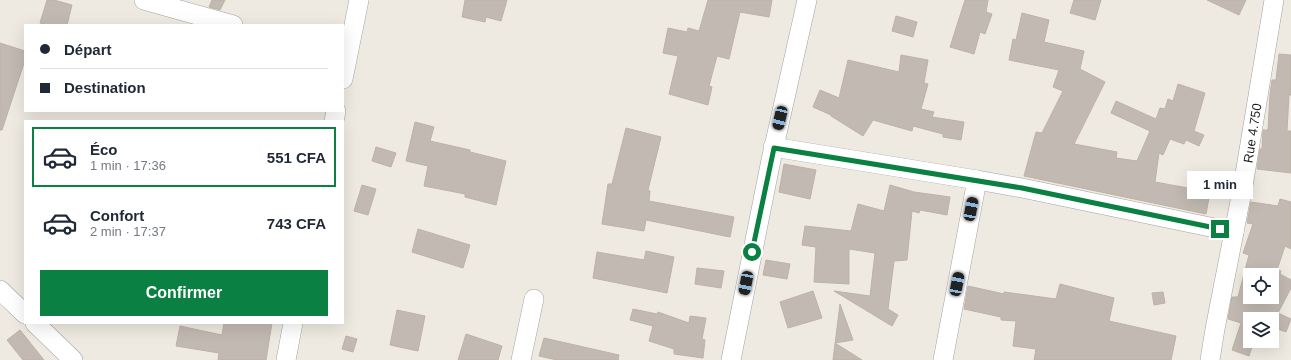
<!DOCTYPE html>
<html lang="fr">
<head>
<meta charset="utf-8">
<style>
  :root { --surface:#fff; --page:#f6f6f7; --text:#1f2937; --muted:#747a83; --line:#e0e1e3; --accent:#0b8043 }
  body { margin:0; font-family:Helvetica,sans-serif; background:var(--page); color:var(--text); height:100vh; display:flex; flex-direction:column; font-size:15px; white-space:nowrap }
  * { box-sizing:border-box; margin:0 }
  p { font-size:13px; color:var(--muted) }
  .icon { flex:none; width:22px; height:22px; fill:none; stroke:currentColor; stroke-width:2; stroke-linecap:round; stroke-linejoin:round }
  .map { position:relative; flex:1; overflow:hidden }
  .panel { position:absolute; left:24px; top:120px; width:320px; height:204px; display:flex; flex-direction:column; background:var(--surface); border-radius:0px; box-shadow:0 4px 16px #0002 }
  .panel>* { flex:none }
  .hud { position:absolute; left:24px; top:24px; width:320px; height:88px; border-radius:0px; box-shadow:0 4px 16px #0002; display:grid; align-content:center; height:88px; padding:0 16px; background:var(--surface) }
  .fabs { position:absolute; left:1243px; top:268px; display:grid; gap:8px }
  .fabs a { display:grid; place-items:center; width:36px; height:36px; border-radius:0px; background:var(--surface); box-shadow:0 4px 16px #0002; font-size:20px }
  .end { position:absolute; width:18px; height:18px; margin:-9px; border:5px solid #0b8043; background:#fff; box-shadow:0 0 0 2px #fff }
  .from { border-radius:50% }
  .bubble { position:absolute; height:28px; border-radius:0px; background:var(--surface); box-shadow:0 4px 16px #0002; font-size:13px; font-weight:700; line-height:28px; text-align:center }
  .car { position:absolute; width:12px; height:24px; margin:-12px -6px; border-radius:5px; box-shadow:0 0 3px 1px #0007; background:linear-gradient(#222 24%,#8ab4d8 0 40%,#222 0 76%,#8ab4d8 0 86%,#222 0) }
  .hud b { display:flex; align-items:center; gap:14px; height:38px; font-size:15px }
  .hud b+b { border-top:1px solid var(--line) }
  .hud i { width:10px; height:10px; background:var(--text) }
  ul { padding:7px 0 0; list-style:none }
  li { display:flex; align-items:center; gap:12px; height:60px; margin:0 8px 6px; padding:0 8px; border:2px solid transparent; border-radius:0px }
  li div { flex:1 }
  li b { display:block; font-size:15px }
  li em { font-style:normal; font-weight:700 }
  li.on { border-color:var(--accent) }
  li>.icon { width:36px; height:36px; stroke-width:1.5 }
  .cta { display:flex; gap:8px; margin-top:auto; padding:8px 16px }
  .cta a { flex:1; height:46px; border-radius:0px; background:var(--accent); color:#fff; font-size:16px; font-weight:700; line-height:46px; text-align:center }
  .map>svg:first-child { display:block }
</style>
</head>
<body>
<div class="map">
<svg width="1291" height="360" viewBox="0 0 1291 360">
  <rect width="100%" height="100%" fill="#eeeae2"/>
  <g fill="#c2bab2" stroke="#bfb1a5" fill-rule="evenodd">
    <path d="M47,0H54L72,5L67,25H47L40,23Z"/>
    <path d="M212,0H225L220,10L209,7Z"/>
    <path d="M465,0H507L501,21L486,17L485,22L462,17Z"/>
    <path d="M708,0H772L769,17L740,12L729,59L717,56L709,86L712,87L708,105L669,94L678,56L663,53L668,28L687,32L688,28L699,31Z"/>
    <path d="M965,0H988L986,12L992,14L985,34L980,32L974,54L950,47Z"/>
    <path d="M1074,0H1101L1095,20L1070,13Z"/>
    <path d="M1207,0H1246L1239,15Z"/>
    <path d="M1022,13L1049,20L1044,42L1084,51L1080,69L1105,82L1074,144L1117,152L1116,158L1137,161L1150,131L1111,113L1116,101L1156,119L1160,108L1165,109L1168,99L1173,101L1178,84L1205,93L1194,131L1204,135L1199,146L1186,140L1184,144L1170,139L1163,155L1159,153L1155,182L1210,192L1206,214L1024,176L1036,132L1042,133L1063,91L1053,87L1059,70L1009,60L1013,39L1016,40Z"/>
    <path d="M896,16L917,22L913,37L892,31Z"/>
    <path d="M0,43L25,51V60L2,130H0Z"/>
    <path d="M1279,54L1291,55V95H1289L1287,131H1291V173L1257,169L1260,149H1262L1263,130H1268L1270,94L1272,80H1276Z"/>
    <path d="M901,55L928,60L924,83L928,84L921,109L934,112L932,117L964,122L961,140L943,137V134L913,126L912,131L873,120L863,136L831,116V115L813,107L820,90L839,98L848,60L899,72Z"/>
    <path d="M415,122L434,127L430,141L470,150V152L506,161L496,205L465,197V194L424,186L428,166L406,161Z"/>
    <path d="M626,128L661,137L648,190L650,191L649,201L734,217L730,237L646,220L644,231L602,224L608,184H612Z"/>
    <path d="M376,147L396,153L391,167L372,161Z"/>
    <path d="M784,164L816,170L810,199L779,192Z"/>
    <path d="M362,185L376,189L368,215L354,211Z"/>
    <path d="M890,185L914,192L950,197L947,215L920,210L919,213L912,211L907,260L894,261L888,309L898,315L892,326L834,291L870,296L875,253L849,249V284L814,282L816,247L802,245L805,226L851,231L858,204L884,211Z"/>
    <path d="M1280,199L1291,202V249L1285,246L1277,270L1281,271L1280,274L1291,280V288L1278,313L1291,319L1286,332L1272,327V319H1250V341H1254L1249,356L1232,350L1241,323L1228,319L1232,297H1238L1249,255L1243,253L1253,224L1247,223L1251,202L1278,206ZM1250,275H1272V297H1250Z"/>
    <path d="M418,229L470,245L463,268L412,252Z"/>
    <path d="M646,251L674,257L667,293L593,278L597,252L644,260Z"/>
    <path d="M766,260L790,264L787,279L763,275Z"/>
    <path d="M697,268L724,271L721,288L695,284Z"/>
    <path d="M1060,284L1114,298L1109,321L1176,336L1171,360H1034L1036,349L1013,346L1016,321L1001,320V317L964,309L968,286L1004,294V292L1056,299Z"/>
    <path d="M813,291L822,318L788,328L780,302Z"/>
    <path d="M1163,292L1165,303L1154,305L1152,293Z"/>
    <path d="M840,304L853,340L835,343L862,360H833Z"/>
    <path d="M633,309L657,314L658,312L689,323L690,316L706,318L702,339L705,340L703,358L674,354V349L649,341L653,326L630,320Z"/>
    <path d="M397,310L425,316L418,351L390,345Z"/>
    <path d="M224,323H272L266,360H218L219,353L176,346L180,326L222,335Z"/>
    <path d="M20,330L44,360H23L7,340Z"/>
    <path d="M466,334L502,346L498,360H458Z"/>
    <path d="M346,336L357,339L353,352L342,349Z"/>
    <path d="M544,338L619,355L618,360H557L539,356Z"/>
  </g>
  <g fill="none" stroke-linecap="round" stroke-linejoin="round">
    <g stroke="#a3a3a3" stroke-width="20">
      <g id="minor">
        <path d="M144,0L233,25"/>
        <path d="M343,79L359,0"/>
        <path d="M334,121L336,111"/>
        <path d="M773,147L977,180L943,360"/>
        <path d="M977,180L1022,188L1234,232"/>
        <path d="M0,290L25,314"/>
        <path d="M35,323L73,360"/>
        <path d="M286,360L293,323"/>
        <path d="M521,360L534,299"/>
        <path d="M731,360L771,160L807,0"/>
        <path d="M1210,360L1215,329L1243,186L1274,0"/>
      </g>
    </g>
    <use href="#minor" stroke="#fff" stroke-width="19"/>
  </g>
  <g fill="none" stroke-linecap="round" stroke-linejoin="round">
    <path stroke="#0b8043" stroke-width="5" d="M752,252L774,148L1022,188L1220,229"/>
  </g>
  <g text-anchor="middle" stroke-width="3" stroke-linejoin="round" paint-order="stroke">
    <g font-size="13" fill="#1c1c1c" stroke="#fff">
      <text transform="translate(1252 133) rotate(-81)" y="5">Rue 4.750</text>
    </g>
  </g>
</svg>
<div class="fabs">
<a><svg class="icon" aria-label="locate" viewBox="0 0 24 24"><circle cx="12" cy="12" r="6"/><path d="M12 2v4M12 18v4M2 12h4M18 12h4"/></svg></a>
<a><svg class="icon" aria-label="layers" viewBox="0 0 24 24"><path d="M12 4l9 5-9 5-9-5zM3 14l9 5 9-5"/></svg></a>
</div>
<i class="end from" style="left:752px;top:252px"></i>
<i class="end" style="left:1220px;top:229px"></i>
<div class="bubble" style="left:1187px;top:171px;width:66px">1 min</div>
<i class="car" style="left:780px;top:118px;rotate:193deg"></i>
<i class="car" style="left:971px;top:209px;rotate:11deg"></i>
<i class="car" style="left:746px;top:283px;rotate:191deg"></i>
<i class="car" style="left:957px;top:284px;rotate:11deg"></i>
<div class="hud">
<b><i class="from"></i>Départ</b>
<b><i></i>Destination</b>
</div>
<section class="panel">
<ul>
<li class="on"><svg class="icon" aria-label="car" viewBox="0 0 24 24"><path d="M5 17H2v-5l4-1 3-4h7l3 4 3 1v5h-3M9 17h6M6 11h13"/><circle cx="7" cy="17" r="2"/><circle cx="17" cy="17" r="2"/></svg><div><b>Éco</b><p>1 min · 17:36</p></div><em>551 CFA</em></li>
<li><svg class="icon" aria-label="car" viewBox="0 0 24 24"><path d="M5 17H2v-5l4-1 3-4h7l3 4 3 1v5h-3M9 17h6M6 11h13"/><circle cx="7" cy="17" r="2"/><circle cx="17" cy="17" r="2"/></svg><div><b>Confort</b><p>2 min · 17:37</p></div><em>743 CFA</em></li>
</ul>
<div class="cta"><a>Confirmer</a></div>
</section>
</div>
</body>
</html>
